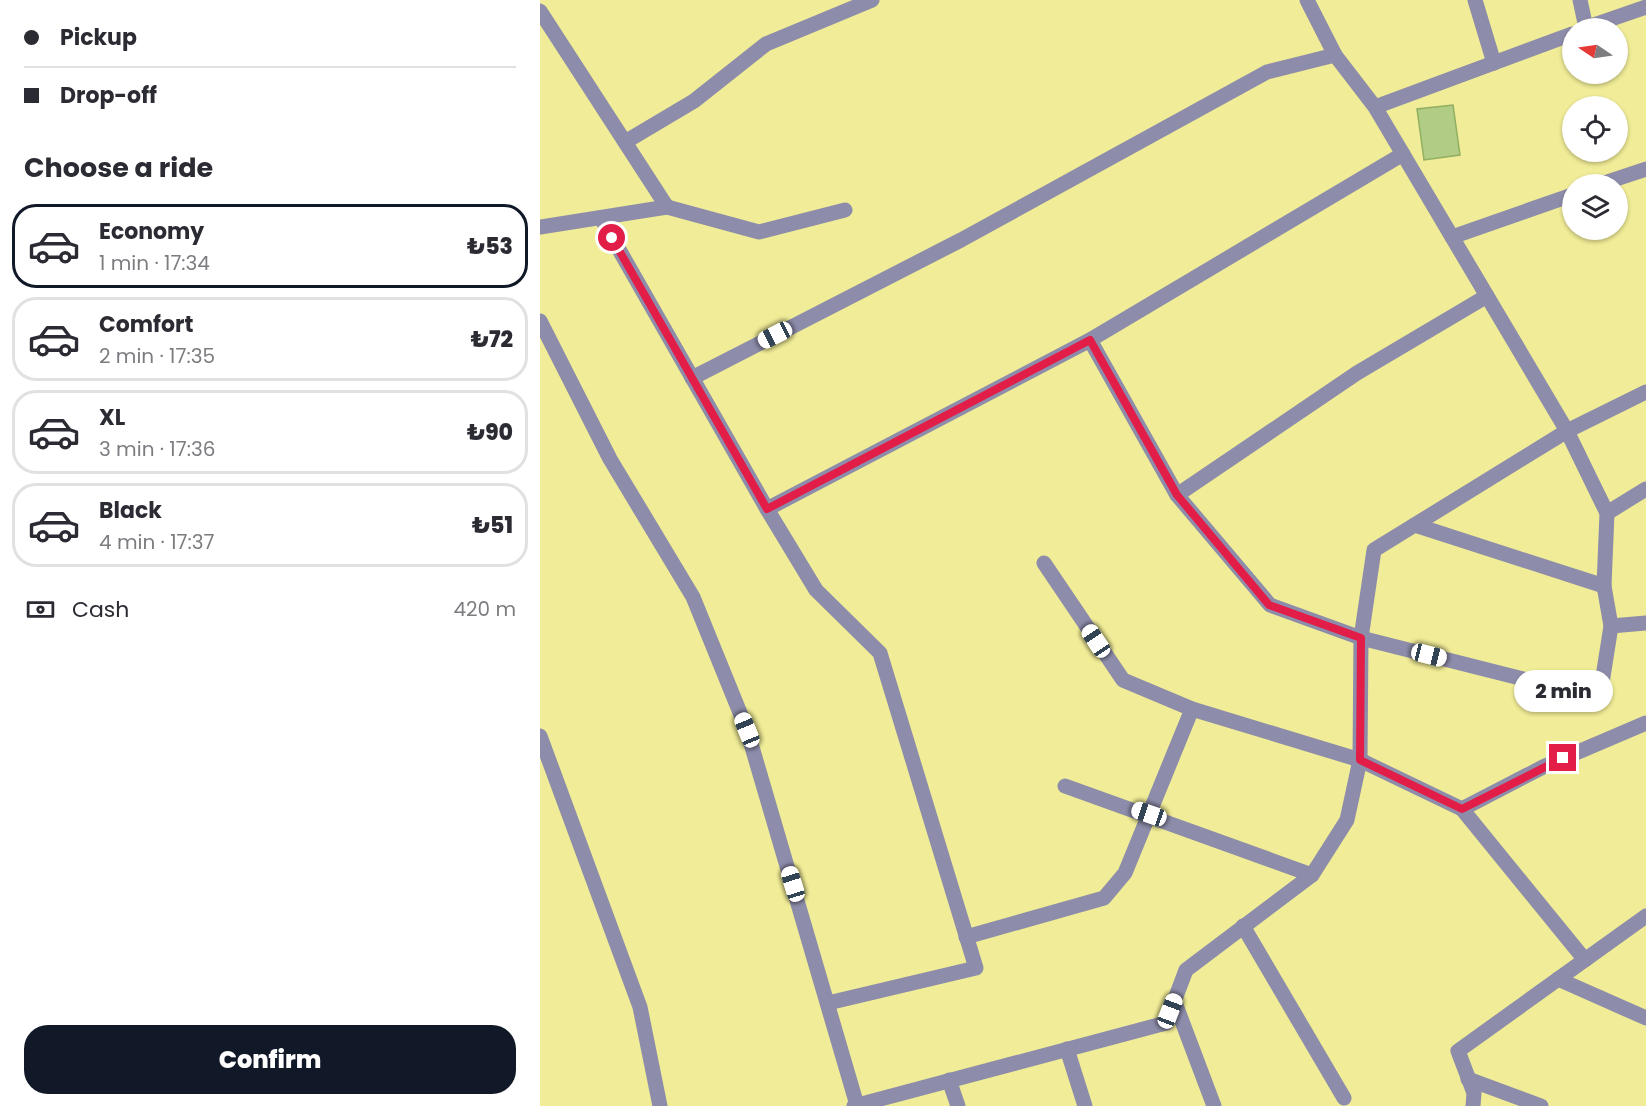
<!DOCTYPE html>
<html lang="en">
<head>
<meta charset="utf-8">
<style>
  :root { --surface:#fff; --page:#f7f7f7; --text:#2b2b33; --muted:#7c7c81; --line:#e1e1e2; --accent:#111827 }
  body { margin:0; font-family:Poppins,sans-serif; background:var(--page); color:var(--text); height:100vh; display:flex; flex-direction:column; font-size:22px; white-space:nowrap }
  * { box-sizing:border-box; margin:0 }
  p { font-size:20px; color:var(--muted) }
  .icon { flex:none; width:33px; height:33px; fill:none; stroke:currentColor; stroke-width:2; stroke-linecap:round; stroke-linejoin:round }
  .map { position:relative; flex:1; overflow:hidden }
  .side { display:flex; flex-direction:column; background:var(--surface); width:540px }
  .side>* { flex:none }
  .hud { display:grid; align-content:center; height:132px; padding:0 24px; background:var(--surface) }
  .needle { width:39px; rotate:283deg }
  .buttons { position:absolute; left:1022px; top:18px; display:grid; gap:12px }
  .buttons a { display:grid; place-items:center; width:66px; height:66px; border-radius:50%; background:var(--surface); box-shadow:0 2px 4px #0004; font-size:30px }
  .end { position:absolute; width:27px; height:27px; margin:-14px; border:8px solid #e11d48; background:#fff; box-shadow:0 0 0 3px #fff }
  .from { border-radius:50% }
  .bubble { position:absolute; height:42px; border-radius:21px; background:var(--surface); box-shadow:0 2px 4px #0004; font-size:20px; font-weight:800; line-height:42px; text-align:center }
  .car { position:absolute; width:18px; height:36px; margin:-18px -9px; border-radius:8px; box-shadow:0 0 4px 2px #0007; background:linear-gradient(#fff 24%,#345 0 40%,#fff 0 76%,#345 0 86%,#fff 0) }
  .hud b { display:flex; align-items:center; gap:21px; height:57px; font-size:22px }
  .hud b+b { border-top:2px solid var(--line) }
  .hud i { width:15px; height:15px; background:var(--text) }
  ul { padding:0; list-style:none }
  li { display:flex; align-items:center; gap:18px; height:84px; margin:0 12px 9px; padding:0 12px; border:3px solid var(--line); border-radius:24px }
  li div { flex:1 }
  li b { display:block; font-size:22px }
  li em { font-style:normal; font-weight:800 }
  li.active { border-color:var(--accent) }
  li>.icon { width:54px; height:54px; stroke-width:1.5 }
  h2 { padding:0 24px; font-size:27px; line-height:72px }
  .pay { display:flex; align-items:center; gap:15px; height:66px; padding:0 24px; font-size:22px }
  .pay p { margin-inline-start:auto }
  .primary-button { display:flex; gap:12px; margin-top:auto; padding:12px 24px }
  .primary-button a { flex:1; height:69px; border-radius:24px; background:var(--accent); color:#fff; font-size:24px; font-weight:800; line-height:69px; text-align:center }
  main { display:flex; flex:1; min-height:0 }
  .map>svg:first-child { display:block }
</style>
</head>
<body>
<main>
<section class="side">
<div class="hud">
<b><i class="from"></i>Pickup</b>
<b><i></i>Drop-off</b>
</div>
<h2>Choose a ride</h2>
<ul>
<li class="active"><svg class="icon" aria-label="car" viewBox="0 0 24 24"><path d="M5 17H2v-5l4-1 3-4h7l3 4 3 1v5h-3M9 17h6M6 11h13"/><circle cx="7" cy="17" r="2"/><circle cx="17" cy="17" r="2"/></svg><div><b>Economy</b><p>1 min · 17:34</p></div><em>₺53</em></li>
<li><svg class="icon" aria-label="car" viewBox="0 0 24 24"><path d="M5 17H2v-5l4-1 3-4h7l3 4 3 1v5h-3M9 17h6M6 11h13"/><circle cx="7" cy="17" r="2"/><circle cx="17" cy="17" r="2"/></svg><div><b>Comfort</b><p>2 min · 17:35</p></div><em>₺72</em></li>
<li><svg class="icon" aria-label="car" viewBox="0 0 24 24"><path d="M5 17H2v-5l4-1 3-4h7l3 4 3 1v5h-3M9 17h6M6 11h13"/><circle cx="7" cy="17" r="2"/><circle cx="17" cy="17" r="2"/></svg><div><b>XL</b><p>3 min · 17:36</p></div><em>₺90</em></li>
<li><svg class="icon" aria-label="car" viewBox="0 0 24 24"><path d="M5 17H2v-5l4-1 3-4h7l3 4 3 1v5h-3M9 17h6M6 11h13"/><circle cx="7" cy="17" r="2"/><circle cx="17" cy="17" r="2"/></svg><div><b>Black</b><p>4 min · 17:37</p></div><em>₺51</em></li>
</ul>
<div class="pay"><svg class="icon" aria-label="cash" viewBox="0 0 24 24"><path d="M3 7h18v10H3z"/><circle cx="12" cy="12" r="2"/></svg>Cash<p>420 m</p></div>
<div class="primary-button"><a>Confirm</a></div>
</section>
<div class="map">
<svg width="1106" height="1106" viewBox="0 0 1106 1106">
  <rect width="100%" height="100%" fill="#f0ec97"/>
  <path fill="#b0cc85" stroke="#91ae63" stroke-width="1.5" d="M913,105L920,155L884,160L877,109Z"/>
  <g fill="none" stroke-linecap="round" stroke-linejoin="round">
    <g stroke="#8d8caa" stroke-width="15">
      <path d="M935,0L954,63"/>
      <path d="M1040,0L1046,28"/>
      <path d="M0,11L127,207L0,227"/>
      <path d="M1045,28L1106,7"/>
      <path d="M835,107L1032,34"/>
      <path d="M85,142L154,101L226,44L332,0"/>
      <path d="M1061,184L1106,169"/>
      <path d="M127,207L219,232L305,210"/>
      <path d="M61,218L227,509L276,590L340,653L436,968L288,1003"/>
      <path d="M912,237L1032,195"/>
      <path d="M0,321L70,459L153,597L207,730L317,1105"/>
      <path d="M550,340L637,495L730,605L821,638L1047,695L1062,683L1071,626L1064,586L1067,513L1027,431L835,107L795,55L767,0"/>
      <path d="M152,378L421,240L727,72L795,55"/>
      <path d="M637,495L817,373L947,296"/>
      <path d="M227,509L550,340L863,154"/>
      <path d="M1067,513L1106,489"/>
      <path d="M875,525L1064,586"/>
      <path d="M504,563L583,680L652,709L820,760L922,809L1045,960"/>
      <path d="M1071,626L1106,623"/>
      <path d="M0,736L100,1007L120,1106"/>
      <path d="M525,786L772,875"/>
      <path d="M922,809L1003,767L1106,723"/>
      <path d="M703,926L804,1098"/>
      <path d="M426,937L564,898L585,873L652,709"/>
      <path d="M1018,979L1106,1018"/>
      <path d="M634,1000L674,1106"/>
      <path d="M527,1049L545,1106"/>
      <path d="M928,1079L1001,1106"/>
      <path d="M409,1080L418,1106"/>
      <path d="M314,1106L626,1023L646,970L772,875L807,820L820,760L821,638L834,550L1027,431L1106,392"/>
      <path d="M933,1106L934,1093L918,1051L1106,916"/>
    </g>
  </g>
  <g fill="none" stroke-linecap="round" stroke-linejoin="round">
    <path stroke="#e11d48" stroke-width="8" d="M72,238L227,509L550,340L637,495L729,605L821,638L820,760L922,809L1023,758"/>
  </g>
</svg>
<div class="buttons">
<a><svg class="needle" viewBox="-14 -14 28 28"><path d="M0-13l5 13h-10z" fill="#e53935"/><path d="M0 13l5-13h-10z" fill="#7c7c81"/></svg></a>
<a><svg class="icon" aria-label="locate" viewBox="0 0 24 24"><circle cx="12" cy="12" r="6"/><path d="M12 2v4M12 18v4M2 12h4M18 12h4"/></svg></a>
<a><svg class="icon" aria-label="layers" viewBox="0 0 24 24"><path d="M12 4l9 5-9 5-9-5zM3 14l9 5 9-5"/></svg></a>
</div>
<i class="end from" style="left:72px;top:238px"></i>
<i class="end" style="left:1023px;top:758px"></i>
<div class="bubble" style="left:974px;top:670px;width:99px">2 min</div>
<i class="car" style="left:235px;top:335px;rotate:243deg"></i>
<i class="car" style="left:556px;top:641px;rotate:326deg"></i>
<i class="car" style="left:889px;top:655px;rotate:104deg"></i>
<i class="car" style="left:207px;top:730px;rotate:338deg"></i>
<i class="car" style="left:609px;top:814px;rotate:289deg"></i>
<i class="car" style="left:253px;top:884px;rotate:343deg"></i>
<i class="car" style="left:630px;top:1011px;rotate:21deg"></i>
</div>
</main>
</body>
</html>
